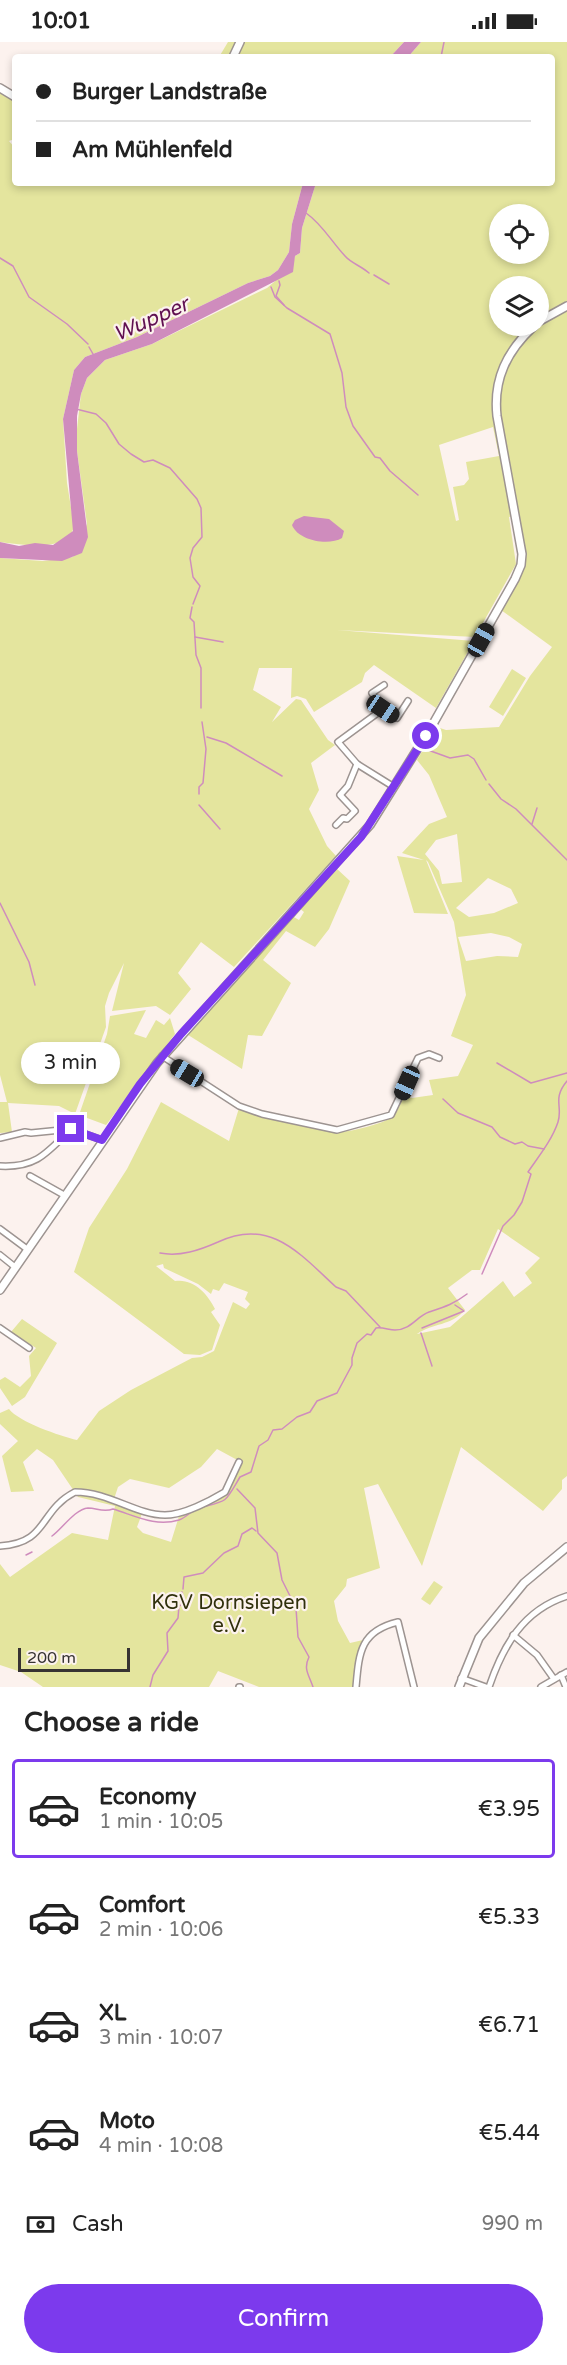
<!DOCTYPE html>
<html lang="en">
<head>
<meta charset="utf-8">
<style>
  :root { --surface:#fff; --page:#f2f2f2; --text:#222; --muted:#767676; --line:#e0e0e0; --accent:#7c3aed }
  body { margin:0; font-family:"Varela Round",sans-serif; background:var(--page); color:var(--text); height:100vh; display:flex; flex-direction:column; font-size:22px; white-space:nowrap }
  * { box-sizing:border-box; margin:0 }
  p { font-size:20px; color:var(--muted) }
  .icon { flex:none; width:33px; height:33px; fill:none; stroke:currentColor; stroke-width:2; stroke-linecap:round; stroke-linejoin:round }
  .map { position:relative; height:1645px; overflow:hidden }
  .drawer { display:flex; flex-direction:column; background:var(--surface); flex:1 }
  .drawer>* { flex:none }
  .banner { position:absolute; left:12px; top:12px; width:543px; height:132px; border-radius:6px; box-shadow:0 3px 9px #0003; display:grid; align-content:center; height:132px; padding:0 24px; background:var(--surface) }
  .controls { position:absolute; left:489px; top:162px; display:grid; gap:12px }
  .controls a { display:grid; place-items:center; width:60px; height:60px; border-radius:50%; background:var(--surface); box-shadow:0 3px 9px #0003; font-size:30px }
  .scale { position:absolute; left:18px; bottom:15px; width:112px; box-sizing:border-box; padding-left:6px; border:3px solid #373332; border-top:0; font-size:16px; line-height:21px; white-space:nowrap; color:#373332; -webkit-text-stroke:4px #fcf2ee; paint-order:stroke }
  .end { position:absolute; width:27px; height:27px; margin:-14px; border:8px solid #7c3aed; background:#fff; box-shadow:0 0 0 3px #fff }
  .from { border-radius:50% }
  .bubble { position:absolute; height:42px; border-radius:21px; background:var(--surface); box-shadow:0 3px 9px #0003; font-size:20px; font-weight:600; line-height:42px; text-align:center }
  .car { position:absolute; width:18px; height:36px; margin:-18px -9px; border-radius:8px; box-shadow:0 0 4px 2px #0007; background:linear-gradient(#222 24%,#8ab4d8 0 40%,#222 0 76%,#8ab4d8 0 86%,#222 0) }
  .banner b { display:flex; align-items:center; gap:21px; height:57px; font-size:22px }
  .banner b+b { border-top:2px solid var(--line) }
  .banner i { width:15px; height:15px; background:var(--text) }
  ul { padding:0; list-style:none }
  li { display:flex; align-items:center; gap:18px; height:99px; margin:0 12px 9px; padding:0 12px; border:3px solid transparent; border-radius:6px }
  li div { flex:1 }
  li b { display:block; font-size:22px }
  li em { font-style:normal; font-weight:600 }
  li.on { border-color:var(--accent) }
  li>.icon { width:54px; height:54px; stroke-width:1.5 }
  h2 { padding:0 24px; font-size:27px; line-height:72px }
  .pay { display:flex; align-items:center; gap:15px; height:66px; padding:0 24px; font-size:22px }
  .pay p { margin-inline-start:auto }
  .cta { display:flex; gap:12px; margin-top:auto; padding:12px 24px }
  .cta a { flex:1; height:69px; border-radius:36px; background:var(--accent); color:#fff; font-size:24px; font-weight:600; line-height:69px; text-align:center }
  .status { display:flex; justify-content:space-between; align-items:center; height:42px; padding:0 30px; background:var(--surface); direction:ltr }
  .status svg { height:16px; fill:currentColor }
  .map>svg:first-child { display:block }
</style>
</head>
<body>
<div class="status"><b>10:01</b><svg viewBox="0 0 49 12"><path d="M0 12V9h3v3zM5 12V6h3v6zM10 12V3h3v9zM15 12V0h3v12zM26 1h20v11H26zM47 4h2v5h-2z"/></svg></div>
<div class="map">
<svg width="567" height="1645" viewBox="0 0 567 1645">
  <rect width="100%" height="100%" fill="#fcf2ee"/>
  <g fill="#e4e59e" fill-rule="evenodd">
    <path d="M228,0H404L390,15H219Z"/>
    <path d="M421,0H567V1434L562,1438V1447L543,1469L461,1405L422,1524L378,1442L364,1446L380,1526L347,1537L346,1544L334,1559L338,1579L350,1601L363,1598L360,1607L355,1645H259L218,1629L209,1645H43L21,1630L0,1623V1522L10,1535L72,1491L108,1498L115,1464L78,1455L53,1418L37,1407L23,1420L34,1449L11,1450L2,1414L18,1399L0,1382V1371L9,1367C19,1380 60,1394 77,1398L99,1369L131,1348L192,1316L202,1315L214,1309L233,1260L246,1267L250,1262L245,1257L248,1250L224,1241L219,1249L213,1247L211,1252L198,1242L164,1226L163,1222L156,1224L175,1239C193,1236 208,1252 215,1267L211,1270L220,1283L212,1308L200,1313L184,1312L74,1230L89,1186L127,1127L161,1060L229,1099L239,1066L338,1090C350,1090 384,1082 393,1074C399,1068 401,1061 403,1053L412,1056L433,1053L429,1038L458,1034L473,1003L451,994L466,953L454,880L428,820L426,818L448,872L414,871L397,814L424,818L402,811L429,782L447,775L429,733L417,718L437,685L446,688L499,685L530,634L552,605L501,568L521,529L517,473L509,475L516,522L475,595L337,588L474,599L436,666L374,623L365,631L362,640L314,670L306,657L297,654L291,656L292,626H259L253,648L281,665L272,680L296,657L301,658L328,698L335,703L311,721L319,748L309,767L327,804L336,814L234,925L201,900L178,931L191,947L170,973L156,964L112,969L124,921L109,951L105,964L106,985L75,1072L59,1064L8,1061L12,1090L0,1091V1060H7L0,1033V516L43,519L73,515L87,482L77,409V387L81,352L87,336L105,318L152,302L267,246L292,225L295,214L300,211L302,186L316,141H552V15H408ZM500,172H538V212H500ZM500,244H538V284H500ZM493,385L499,414L466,420L469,437L464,443L453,445L459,478L456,479L439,403ZM457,792L462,840L442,842L439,829L425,812L436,798ZM488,836L511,847L518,861L494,871L469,875L456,866ZM491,891L509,895L522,902L518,915L497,914L466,919L458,895ZM498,1187L540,1216L525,1231L532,1241L514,1255L503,1239L450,1285L417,1292C433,1281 451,1284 465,1268L448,1246L472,1228H480ZM217,1407L241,1420L227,1450L180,1471L171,1500L143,1491L137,1485L143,1469L114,1457L118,1445L130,1437L169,1446L201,1425Z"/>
    <path d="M0,50L15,59V97L9,99L15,106V141H303L292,182L289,210L278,228L270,234L248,241L137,295L85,315L74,328L63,377L67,441L74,484C69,512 19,502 0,500Z"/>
    <path d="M512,627L526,636L503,674L489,665Z"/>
    <path d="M336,826L350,839L329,887L315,905L286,889L263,918L291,941L262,994L248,993L242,1027L185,991L292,874L299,878L304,870L299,866Z"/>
    <path d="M146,968L134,992L146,996L156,978L164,983L170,976L175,992L106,1083L79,1073L107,992L110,974Z"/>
    <path d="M22,1277L57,1301L25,1355L12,1364L0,1346V1338L5,1335L20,1345L31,1334L29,1314L36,1306L11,1290Z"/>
    <path d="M434,1539L443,1545L430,1563L421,1557Z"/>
  </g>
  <g fill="#cf8cbd">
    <path d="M404,0H421L408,15H390Z"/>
    <path d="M303,141H316L302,186L300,211L295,214L293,230L152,302L105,318L87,336L81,352L77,374V409L88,495L82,511L62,519L0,516V500L19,504L35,501L53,503L73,489L63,377L74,328L85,315L137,295L248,241L270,234L278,228L289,210L292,182Z"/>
    <path d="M304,474L329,477L344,489L342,496C329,504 298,499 292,483L295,478Z"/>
  </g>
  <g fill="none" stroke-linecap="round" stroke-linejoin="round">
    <g stroke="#cf8cbd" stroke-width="1.5">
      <path d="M441,15L444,0"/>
      <path d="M306,171C322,182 331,199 345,214C351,221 361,224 369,231"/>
      <path d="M0,216L13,224L29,255L67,282L88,302"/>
      <path d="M374,233L389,242"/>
      <path d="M279,239L280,243L276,254L284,263"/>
      <path d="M271,245L275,255L287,266L330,292L342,331L346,365L353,384L375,415L380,416L390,429L418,453"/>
      <path d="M89,305L93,312"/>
      <path d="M76,367L96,372L106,381L119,402L131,412L144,420L153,418L170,426L197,457L201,466L202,495L193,506L190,516L193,535L200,544L193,562"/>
      <path d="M192,565L190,576L194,580L196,613L201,626V666"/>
      <path d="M195,595L223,600"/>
      <path d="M207,695L226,701L282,734"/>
      <path d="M428,708L450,716L468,713L474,717L486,738"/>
      <path d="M489,742L501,757L516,767L567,818"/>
      <path d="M199,752V745L203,741L206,707L202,680"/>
      <path d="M199,763L220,787"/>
      <path d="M532,782L537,766"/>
      <path d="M0,861L29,920L35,943"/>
      <path d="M497,1021L531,1041L567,1031"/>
      <path d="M443,1057L458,1071L492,1085L500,1095L515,1102L522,1100L528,1104L544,1107"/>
      <path d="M160,1211C180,1215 200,1208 218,1200C270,1175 300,1212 336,1245L346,1249L380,1285"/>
      <path d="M482,1232L503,1184L514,1173L522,1160L531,1132L528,1130C539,1114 552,1098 558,1080C563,1064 552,1057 567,1039"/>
      <path d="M422,1286L464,1269L455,1263"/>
      <path d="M421,1291L432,1324"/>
      <path d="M237,1447L255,1466L258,1491L277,1511L282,1538L296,1566L298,1595L309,1615C303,1627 309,1633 313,1645"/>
      <path d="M52,1494C62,1487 75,1467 88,1466C97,1466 103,1471 113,1467C136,1474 155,1485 179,1478C187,1475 192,1468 199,1466C229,1458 224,1462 240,1435L251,1430L259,1404L268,1398L273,1388L282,1387L297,1375L310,1370L317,1359L337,1351L352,1323V1316L357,1301L367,1292L371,1293L376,1286C383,1285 389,1288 395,1288C411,1288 417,1274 429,1270C444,1265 454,1262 467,1252"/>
      <path d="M26,1513L32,1510"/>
      <path d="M183,1547L184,1535L203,1531L224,1511L238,1504L242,1492L252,1486L256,1489"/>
      <path d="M150,1645L153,1633L168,1609L167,1591L178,1576L179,1564L185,1561L182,1550"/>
    </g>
    <g stroke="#9d9491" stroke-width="8">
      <g id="minor">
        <path d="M384,643L372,651L383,667L338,700L357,722L394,745"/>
        <path d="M383,667L397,676L408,659"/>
        <path d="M336,783L343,776L347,777L355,769L340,753L348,744L357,722"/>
        <path d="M162,1014L239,1064L262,1072L337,1088L391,1073L418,1016L429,1012L439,1016"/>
        <path d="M0,1096L25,1090L31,1091L71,1087L102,1098"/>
        <path d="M0,1124C36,1126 47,1111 71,1087"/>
        <path d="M30,1134L64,1153"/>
        <path d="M0,1187L27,1207"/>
        <path d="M0,1213L15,1225"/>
        <path d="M0,1286L29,1306"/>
        <path d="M0,1504C49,1501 38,1469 75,1450C109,1450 136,1473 165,1473C183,1473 210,1459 225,1450L239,1420"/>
        <path d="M513,1593L537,1613L554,1637"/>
        <path d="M561,1633L566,1645"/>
        <path d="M461,1636L486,1645"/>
        <path d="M239,1645H240"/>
        <path d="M356,1645C359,1611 360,1589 398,1580L414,1645"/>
        <path d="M489,1645C503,1604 523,1568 567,1554"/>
        <path d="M541,1645L567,1630"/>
      </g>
    </g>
    <g stroke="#9d9491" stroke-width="10">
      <g id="major">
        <path d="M233,15L240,0"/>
        <path d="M0,46L15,55"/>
        <path d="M538,280L567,264"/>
        <path d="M0,1248L157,1021L370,783L433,682L515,537L521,523L522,512L497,374C493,337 507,309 534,284"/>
        <path d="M459,1645L479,1596L524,1541L567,1505"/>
      </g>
    </g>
    <use href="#minor" stroke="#fff" stroke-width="5"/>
    <use href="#major" stroke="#fff" stroke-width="7"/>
  </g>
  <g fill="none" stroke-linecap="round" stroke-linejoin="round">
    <path stroke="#7c3aed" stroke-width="8" d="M71,1087L102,1098L140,1042L181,992L361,795L426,694"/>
  </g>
  <g text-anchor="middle" stroke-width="4.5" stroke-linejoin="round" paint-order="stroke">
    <g font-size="20" fill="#30300c" stroke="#fcf2ee">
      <text x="229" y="1567">KGV Dornsiepen<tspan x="229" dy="23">e.V.</tspan></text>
    </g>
    <g font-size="21" font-style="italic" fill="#601051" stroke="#fcf2ee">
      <text transform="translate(151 277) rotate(-24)" y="7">Wupper</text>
    </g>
  </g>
</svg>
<div class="controls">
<a><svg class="icon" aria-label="locate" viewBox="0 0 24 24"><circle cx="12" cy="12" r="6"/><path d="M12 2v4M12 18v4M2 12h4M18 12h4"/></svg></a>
<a><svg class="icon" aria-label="layers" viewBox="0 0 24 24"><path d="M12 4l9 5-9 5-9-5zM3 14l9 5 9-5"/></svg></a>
</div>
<div class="scale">200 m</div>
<i class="end from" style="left:426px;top:694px"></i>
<i class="end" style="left:71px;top:1087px"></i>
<div class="bubble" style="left:21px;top:1000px;width:99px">3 min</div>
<i class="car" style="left:481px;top:598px;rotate:29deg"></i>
<i class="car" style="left:383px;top:667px;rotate:124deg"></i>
<i class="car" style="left:187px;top:1031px;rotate:301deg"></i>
<i class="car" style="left:407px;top:1041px;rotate:204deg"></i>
<div class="banner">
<b><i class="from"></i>Burger Landstraße</b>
<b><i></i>Am Mühlenfeld</b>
</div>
</div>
<section class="drawer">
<h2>Choose a ride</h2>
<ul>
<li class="on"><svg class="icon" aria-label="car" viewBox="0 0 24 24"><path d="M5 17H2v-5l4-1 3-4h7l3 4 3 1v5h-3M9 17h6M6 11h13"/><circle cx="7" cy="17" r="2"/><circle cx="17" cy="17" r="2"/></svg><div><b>Economy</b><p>1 min · 10:05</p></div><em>€3.95</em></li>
<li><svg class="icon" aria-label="car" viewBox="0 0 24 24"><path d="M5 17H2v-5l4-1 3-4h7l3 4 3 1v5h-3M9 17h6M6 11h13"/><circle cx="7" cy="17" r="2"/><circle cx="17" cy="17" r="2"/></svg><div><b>Comfort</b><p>2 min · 10:06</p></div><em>€5.33</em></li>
<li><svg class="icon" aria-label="car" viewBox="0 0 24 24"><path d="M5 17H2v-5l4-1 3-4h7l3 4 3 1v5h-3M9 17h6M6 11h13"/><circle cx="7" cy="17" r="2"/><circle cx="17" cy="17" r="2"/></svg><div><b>XL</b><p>3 min · 10:07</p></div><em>€6.71</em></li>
<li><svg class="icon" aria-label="car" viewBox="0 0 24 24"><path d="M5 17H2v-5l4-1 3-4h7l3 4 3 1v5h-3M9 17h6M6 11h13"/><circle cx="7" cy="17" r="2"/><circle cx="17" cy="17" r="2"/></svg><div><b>Moto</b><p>4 min · 10:08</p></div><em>€5.44</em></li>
</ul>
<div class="pay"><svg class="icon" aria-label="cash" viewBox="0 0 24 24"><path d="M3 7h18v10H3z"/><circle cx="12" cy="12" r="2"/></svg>Cash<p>990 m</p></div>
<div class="cta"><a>Confirm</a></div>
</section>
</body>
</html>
